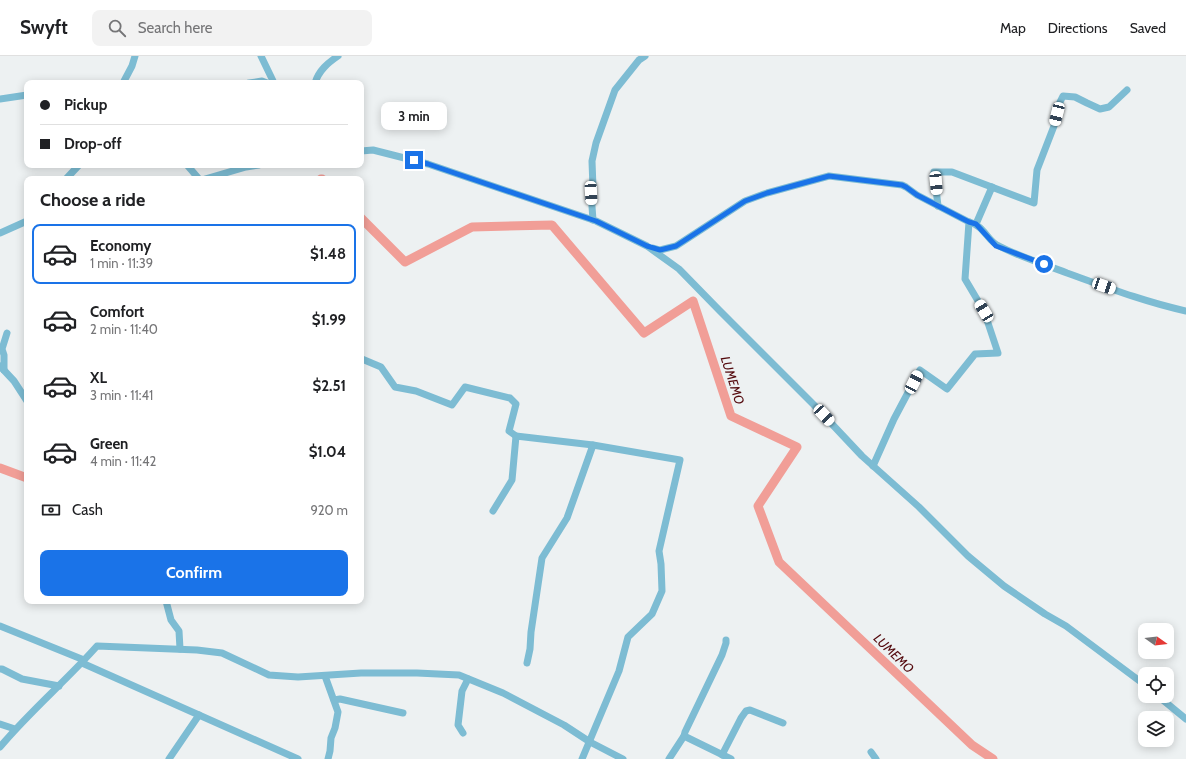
<!DOCTYPE html>
<html lang="en">
<head>
<meta charset="utf-8">
<style>
  :root { --surface:#fff; --page:#f2f2f2; --text:#202124; --muted:#757577; --line:#e0e0e0; --accent:#1a73e8 }
  body { margin:0; font-family:Cabin,sans-serif; background:var(--page); color:var(--text); height:100vh; display:flex; flex-direction:column; font-size:15px; white-space:nowrap }
  * { box-sizing:border-box; margin:0 }
  p { font-size:13px; color:var(--muted) }
  .icon { flex:none; width:22px; height:22px; fill:none; stroke:currentColor; stroke-width:2; stroke-linecap:round; stroke-linejoin:round }
  .map { position:relative; flex:1; overflow:hidden }
  .details { position:absolute; left:24px; top:120px; width:340px; height:428px; display:flex; flex-direction:column; background:var(--surface); border-radius:8px; box-shadow:0 2px 10px #0003 }
  .details>* { flex:none }
  .banner { position:absolute; left:24px; top:24px; width:340px; height:88px; border-radius:8px; box-shadow:0 2px 10px #0003; display:grid; align-content:center; height:88px; padding:0 16px; background:var(--surface) }
  .needle { width:26px; rotate:104deg }
  .tools { position:absolute; left:1138px; top:567px; display:grid; gap:8px }
  .tools a { display:grid; place-items:center; width:36px; height:36px; border-radius:8px; background:var(--surface); box-shadow:0 2px 10px #0003; font-size:20px }
  .end { position:absolute; width:18px; height:18px; margin:-9px; border:5px solid #1a73e8; background:#fff; box-shadow:0 0 0 2px #fff }
  .from { border-radius:50% }
  .bubble { position:absolute; height:28px; border-radius:8px; background:var(--surface); box-shadow:0 2px 10px #0003; font-size:13px; font-weight:800; line-height:28px; text-align:center }
  .car { position:absolute; width:12px; height:24px; margin:-12px -6px; border-radius:5px; box-shadow:0 0 3px 1px #0007; background:linear-gradient(#fff 24%,#345 0 40%,#fff 0 76%,#345 0 86%,#fff 0) }
  .banner b { display:flex; align-items:center; gap:14px; height:38px; font-size:15px }
  .banner b+b { border-top:1px solid var(--line) }
  .banner i { width:10px; height:10px; background:var(--text) }
  ul { padding:0; list-style:none }
  li { display:flex; align-items:center; gap:12px; height:60px; margin:0 8px 6px; padding:0 8px; border:2px solid transparent; border-radius:8px }
  li div { flex:1 }
  li b { display:block; font-size:15px }
  li em { font-style:normal; font-weight:800 }
  li.on { border-color:var(--accent) }
  li>.icon { width:36px; height:36px; stroke-width:1.5 }
  h2 { padding:0 16px; font-size:18px; line-height:48px }
  .pay { display:flex; align-items:center; gap:10px; height:44px; padding:0 16px; font-size:15px }
  .pay p { margin-inline-start:auto }
  .action { display:flex; gap:8px; margin-top:auto; padding:8px 16px }
  .action a { flex:1; height:46px; border-radius:8px; background:var(--accent); color:#fff; font-size:16px; font-weight:800; line-height:46px; text-align:center }
  header { display:flex; align-items:center; gap:24px; box-sizing:border-box; height:56px; padding:0 20px; background:var(--surface); border-bottom:1px solid var(--line) }
  header strong { font-size:19px }
  nav { display:flex; gap:22px; margin-inline-start:auto; font-size:14px }
  .search { width:280px; height:36px; background:var(--page); display:flex; align-items:center; gap:10px; box-sizing:border-box; padding:0 14px; border-radius:8px; color:var(--muted); font-size:15px }
  .map>svg:first-child { display:block }
</style>
</head>
<body>
<header>
<strong>Swyft</strong>
<div class="search"><svg class="icon" aria-label="search" viewBox="0 0 24 24"><circle cx="10" cy="10" r="6"/><path d="M15 15l6 6"/></svg>Search here</div>
<nav><a>Map</a><a>Directions</a><a>Saved</a></nav>
</header>
<div class="map">
<svg width="1186" height="703" viewBox="0 0 1186 703">
  <rect width="100%" height="100%" fill="#edf1f2"/>
  <g fill="none" stroke-linecap="round" stroke-linejoin="round">
    <g stroke="#f19e97" stroke-width="9">
      <path d="M321,123H322"/>
      <path d="M361,162L405,206L472,171L552,169L644,277L693,245L731,360L797,391L758,450L779,506L972,689L993,703"/>
      <path d="M0,412L27,422"/>
    </g>
    <g stroke="#7dbcd3" stroke-width="7">
      <path d="M261,0L274,27"/>
      <path d="M123,27L132,10L135,0"/>
      <path d="M249,27L262,25L267,27"/>
      <path d="M315,27C319,14 328,7 338,0"/>
      <path d="M0,43L27,39"/>
      <path d="M361,95L373,94L428,108L596,165L647,190L679,213L719,254L814,349L862,400L919,451L968,500L1004,530L1045,558L1066,570L1145,629"/>
      <path d="M187,109L199,123"/>
      <path d="M66,123L79,109"/>
      <path d="M205,123L246,111L259,109"/>
      <path d="M938,150L934,116H952L1034,147L1037,114L1054,70L1060,46L1063,40L1075,41L1087,47L1100,53L1109,51L1127,34"/>
      <path d="M593,164L591,137L593,132L592,105L596,87L615,34L639,4L645,0"/>
      <path d="M976,168L992,131"/>
      <path d="M0,177L27,165"/>
      <path d="M653,192L660,194L676,190L745,145L767,137L829,120L902,129L906,131L917,139L969,166C985,170 987,185 999,190C1020,201 1044,208 1067,217C1106,231 1145,246 1186,255"/>
      <path d="M362,303L381,311L395,331L416,335L452,349L465,331L510,342L516,348L509,375L516,380"/>
      <path d="M0,310L14,325L27,345"/>
      <path d="M4,314V299L2,293L7,277"/>
      <path d="M873,410L894,363L920,314L947,333L975,298L998,297L984,255L965,223L969,166"/>
      <path d="M493,455L512,424L516,380L593,389L680,404L659,495L661,508L662,535L652,558L628,581L619,615L582,703"/>
      <path d="M166,545L171,564L179,575L180,593"/>
      <path d="M0,570L84,604"/>
      <path d="M82,607L298,703"/>
      <path d="M527,607L530,593L531,576L542,502L567,462L593,389"/>
      <path d="M0,613H2L22,623L59,630"/>
      <path d="M325,620L338,656L335,672L331,682L330,695L328,703"/>
      <path d="M1158,640L1186,663"/>
      <path d="M334,644L340,643L403,657"/>
      <path d="M0,668L15,673"/>
      <path d="M463,677L458,669L462,635L468,623"/>
      <path d="M684,680L731,703"/>
      <path d="M0,691C30,655 66,625 97,590L197,594L222,597L269,619L298,621L361,617H417L459,619L503,637L564,669L590,686L623,703"/>
      <path d="M871,696L876,703"/>
      <path d="M722,699L741,662L746,655L750,654L783,667"/>
      <path d="M169,703L199,659"/>
      <path d="M669,703L684,680L685,676L722,599L726,587V584"/>
    </g>
  </g>
  <g fill="none" stroke-linecap="round" stroke-linejoin="round">
    <path stroke="#1a73e8" stroke-width="5" d="M414,104L428,108L596,165L647,190L660,194L676,190L745,145L767,137L829,120L902,129L906,131L917,139L969,166L976,168L996,190L1044,208"/>
  </g>
  <g text-anchor="middle" stroke-width="4" stroke-linejoin="round" paint-order="stroke">
    <g font-size="13" font-style="italic" fill="#540a0e" stroke="#edf1f2">
      <text transform="translate(733 324) rotate(72)" y="5">LUMEMO</text>
      <text transform="translate(894 597) rotate(44)" y="5">LUMEMO</text>
    </g>
  </g>
</svg>
<div class="tools">
<a><svg class="needle" viewBox="-14 -14 28 28"><path d="M0-13l5 13h-10z" fill="#e53935"/><path d="M0 13l5-13h-10z" fill="#757577"/></svg></a>
<a><svg class="icon" aria-label="locate" viewBox="0 0 24 24"><circle cx="12" cy="12" r="6"/><path d="M12 2v4M12 18v4M2 12h4M18 12h4"/></svg></a>
<a><svg class="icon" aria-label="layers" viewBox="0 0 24 24"><path d="M12 4l9 5-9 5-9-5zM3 14l9 5 9-5"/></svg></a>
</div>
<i class="end from" style="left:1044px;top:208px"></i>
<i class="end" style="left:414px;top:104px"></i>
<div class="bubble" style="left:381px;top:46px;width:66px">3 min</div>
<i class="car" style="left:1057px;top:58px;rotate:194deg"></i>
<i class="car" style="left:936px;top:127px;rotate:175deg"></i>
<i class="car" style="left:591px;top:137px;rotate:177deg"></i>
<i class="car" style="left:1104px;top:230px;rotate:109deg"></i>
<i class="car" style="left:984px;top:255px;rotate:329deg"></i>
<i class="car" style="left:914px;top:326px;rotate:27deg"></i>
<i class="car" style="left:824px;top:359px;rotate:137deg"></i>
<div class="banner">
<b><i class="from"></i>Pickup</b>
<b><i></i>Drop-off</b>
</div>
<section class="details">
<h2>Choose a ride</h2>
<ul>
<li class="on"><svg class="icon" aria-label="car" viewBox="0 0 24 24"><path d="M5 17H2v-5l4-1 3-4h7l3 4 3 1v5h-3M9 17h6M6 11h13"/><circle cx="7" cy="17" r="2"/><circle cx="17" cy="17" r="2"/></svg><div><b>Economy</b><p>1 min · 11:39</p></div><em>$1.48</em></li>
<li><svg class="icon" aria-label="car" viewBox="0 0 24 24"><path d="M5 17H2v-5l4-1 3-4h7l3 4 3 1v5h-3M9 17h6M6 11h13"/><circle cx="7" cy="17" r="2"/><circle cx="17" cy="17" r="2"/></svg><div><b>Comfort</b><p>2 min · 11:40</p></div><em>$1.99</em></li>
<li><svg class="icon" aria-label="car" viewBox="0 0 24 24"><path d="M5 17H2v-5l4-1 3-4h7l3 4 3 1v5h-3M9 17h6M6 11h13"/><circle cx="7" cy="17" r="2"/><circle cx="17" cy="17" r="2"/></svg><div><b>XL</b><p>3 min · 11:41</p></div><em>$2.51</em></li>
<li><svg class="icon" aria-label="car" viewBox="0 0 24 24"><path d="M5 17H2v-5l4-1 3-4h7l3 4 3 1v5h-3M9 17h6M6 11h13"/><circle cx="7" cy="17" r="2"/><circle cx="17" cy="17" r="2"/></svg><div><b>Green</b><p>4 min · 11:42</p></div><em>$1.04</em></li>
</ul>
<div class="pay"><svg class="icon" aria-label="cash" viewBox="0 0 24 24"><path d="M3 7h18v10H3z"/><circle cx="12" cy="12" r="2"/></svg>Cash<p>920 m</p></div>
<div class="action"><a>Confirm</a></div>
</section>
</div>
</body>
</html>
